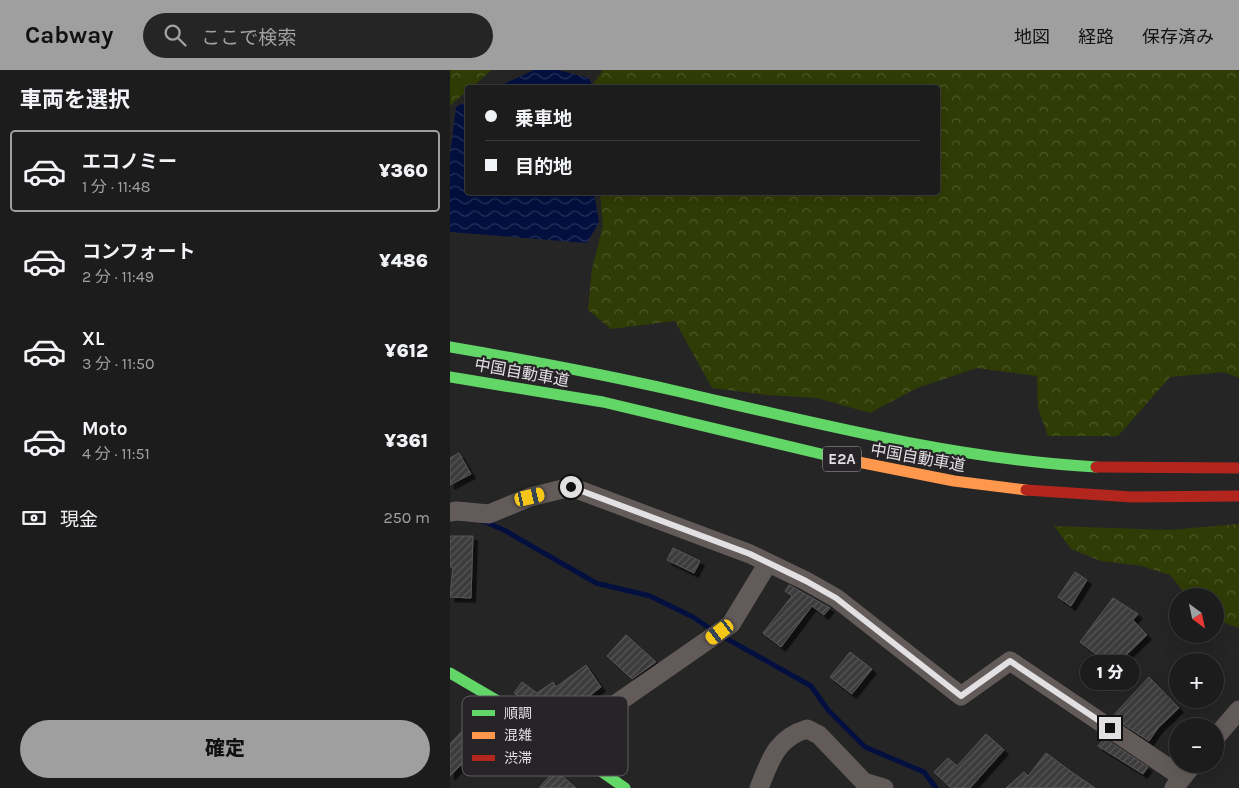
<!DOCTYPE html>
<html lang="ja">
<head>
<meta charset="utf-8">
<style>
  :root { --surface:#1c1c1c; --page:#252525; --text:#f1f3f6; --muted:#a0a1a3; --line:#3a3a3b; --accent:#a09fa0 }
  body { margin:0; font-family:Karla,"Noto Sans JP",sans-serif; background:var(--page); color:var(--text); height:100vh; display:flex; flex-direction:column; font-size:19px; white-space:nowrap }
  * { box-sizing:border-box; margin:0 }
  p { font-size:16px; color:var(--muted) }
  .icon { flex:none; width:28px; height:28px; fill:none; stroke:currentColor; stroke-width:2; stroke-linecap:round; stroke-linejoin:round }
  .map { position:relative; flex:1; overflow:hidden }
  .side { display:flex; flex-direction:column; background:var(--surface); width:450px }
  .side>* { flex:none }
  .hud { position:absolute; left:15px; top:15px; width:475px; height:110px; border-radius:5px; box-shadow:0 5px 20px #0002,0 0 0 1px var(--line); display:grid; align-content:center; height:110px; padding:0 20px; background:var(--surface) }
  .needle { width:32px; rotate:147deg }
  .buttons { position:absolute; left:719px; top:518px; display:grid; gap:10px }
  .buttons a { display:grid; place-items:center; width:55px; height:55px; border-radius:50%; background:var(--surface); box-shadow:0 5px 20px #0002,0 0 0 1px var(--line); font-size:25px }
  .end { position:absolute; width:22px; height:22px; margin:-11px; border:6px solid #e2e0e2; background:#111; box-shadow:0 0 0 2px #111 }
  .from { border-radius:50% }
  .bubble { position:absolute; height:35px; border-radius:18px; background:var(--surface); box-shadow:0 5px 20px #0002,0 0 0 1px var(--line); font-size:16px; font-weight:800; line-height:35px; text-align:center }
  .car { position:absolute; width:15px; height:30px; margin:-15px -8px; border-radius:6px; box-shadow:0 0 4px 1px #0007; background:linear-gradient(#f5c518 24%,#345 0 40%,#f5c518 0 76%,#345 0 86%,#f5c518 0) }
  .hud b { display:flex; align-items:center; gap:18px; height:48px; font-size:19px }
  .hud b+b { border-top:1px solid var(--line) }
  .hud i { width:12px; height:12px; background:var(--text) }
  ul { padding:0; list-style:none }
  li { display:flex; align-items:center; gap:15px; height:82px; margin:0 10px 8px; padding:0 10px; border:2px solid transparent; border-radius:5px }
  li div { flex:1 }
  li b { display:block; font-size:19px }
  li em { font-style:normal; font-weight:800 }
  li.selected { border-color:var(--accent) }
  li>.icon { width:45px; height:45px; stroke-width:1.5 }
  h2 { padding:0 20px; font-size:22px; line-height:60px }
  .pay { display:flex; align-items:center; gap:12px; height:55px; padding:0 20px; font-size:19px }
  .pay p { margin-inline-start:auto }
  .cta { display:flex; gap:10px; margin-top:auto; padding:10px 20px }
  .cta a { flex:1; height:58px; border-radius:30px; background:var(--accent); color:#111; font-size:20px; font-weight:800; line-height:58px; text-align:center }
  header { display:flex; align-items:center; gap:30px; box-sizing:border-box; height:70px; padding:0 25px; background:var(--accent); color:#111 }
  header strong { font-size:24px }
  nav { display:flex; gap:28px; margin-inline-start:auto; font-size:18px }
  .search { width:350px; height:45px; background:var(--page); display:flex; align-items:center; gap:12px; box-sizing:border-box; padding:0 18px; border-radius:28px; color:var(--muted); font-size:19px }
  main { display:flex; flex:1; min-height:0 }
  .map>svg:first-child { display:block }
</style>
</head>
<body>
<header>
<strong>Cabway</strong>
<div class="search"><svg class="icon" aria-label="search" viewBox="0 0 24 24"><circle cx="10" cy="10" r="6"/><path d="M15 15l6 6"/></svg>ここで検索</div>
<nav><a>地図</a><a>経路</a><a>保存済み</a></nav>
</header>
<main>
<section class="side">
<h2>車両を選択</h2>
<ul>
<li class="selected"><svg class="icon" aria-label="car" viewBox="0 0 24 24"><path d="M5 17H2v-5l4-1 3-4h7l3 4 3 1v5h-3M9 17h6M6 11h13"/><circle cx="7" cy="17" r="2"/><circle cx="17" cy="17" r="2"/></svg><div><b>エコノミー</b><p>1 分 · 11:48</p></div><em>¥360</em></li>
<li><svg class="icon" aria-label="car" viewBox="0 0 24 24"><path d="M5 17H2v-5l4-1 3-4h7l3 4 3 1v5h-3M9 17h6M6 11h13"/><circle cx="7" cy="17" r="2"/><circle cx="17" cy="17" r="2"/></svg><div><b>コンフォート</b><p>2 分 · 11:49</p></div><em>¥486</em></li>
<li><svg class="icon" aria-label="car" viewBox="0 0 24 24"><path d="M5 17H2v-5l4-1 3-4h7l3 4 3 1v5h-3M9 17h6M6 11h13"/><circle cx="7" cy="17" r="2"/><circle cx="17" cy="17" r="2"/></svg><div><b>XL</b><p>3 分 · 11:50</p></div><em>¥612</em></li>
<li><svg class="icon" aria-label="car" viewBox="0 0 24 24"><path d="M5 17H2v-5l4-1 3-4h7l3 4 3 1v5h-3M9 17h6M6 11h13"/><circle cx="7" cy="17" r="2"/><circle cx="17" cy="17" r="2"/></svg><div><b>Moto</b><p>4 分 · 11:51</p></div><em>¥361</em></li>
</ul>
<div class="pay"><svg class="icon" aria-label="cash" viewBox="0 0 24 24"><path d="M3 7h18v10H3z"/><circle cx="12" cy="12" r="2"/></svg>現金<p>250 m</p></div>
<div class="cta"><a>確定</a></div>
</section>
<div class="map">
<svg width="789" height="718" viewBox="0 0 789 718">
  <defs>
    <pattern id="forest-crowns" width="20" height="18" patternUnits="userSpaceOnUse" patternTransform="scale(1.25)"><rect width="20" height="18" fill="#303c05"/><path d="M2 6a3 3 0 1 1 6 0M12 15a3 3 0 1 1 6 0" fill="none" stroke="#4e5829"/></pattern>
    <pattern id="water-waves" width="16" height="10" patternUnits="userSpaceOnUse" patternTransform="scale(1.25)"><rect width="16" height="10" fill="#03103f"/><path d="M0 5q4-4 8 0t8 0" fill="none" stroke="#27325a"/></pattern>
    <pattern id="building-hatch" width="6" height="6" patternUnits="userSpaceOnUse" patternTransform="scale(1.25)"><rect width="6" height="6" fill="#3c3b3c"/><path d="M-1 1l2-2M0 6l6-6M5 7l2-2" fill="none" stroke="#585758"/></pattern>
    <filter id="shadow"><feDropShadow dx="4.5" dy="4.5" stdDeviation="0" flood-color="#0009"/></filter>
  </defs>
  <rect width="100%" height="100%" fill="#262526"/>
  <g fill="url(#forest-crowns)">
    <path d="M0,0H42L22,17L18,18L17,21L0,36Z"/>
    <path d="M153,0H789V308L774,302L720,307L668,366H598L588,338L587,306L527,298L467,318L420,343L367,328L317,325L262,318L225,251L161,259L138,240L142,199L153,156L150,123L488,122V18L147,17L144,13Z"/>
    <path d="M789,454V558L765,549V526H737L720,505L692,496L651,491L621,479L604,456L719,460Z"/>
  </g>
  <g fill="url(#water-waves)">
    <path d="M84,0H108L139,8L143,17H47Z"/>
    <path d="M17,31L18,122L144,123L149,152L137,173L0,162V85L6,37Z"/>
  </g>
  <g fill="none" stroke-linecap="round" stroke-linejoin="round">
    <g stroke="#03103f" stroke-width="5">
      <path d="M33,451L54,460L146,513L200,526L243,547L265,562"/>
      <path d="M272,566L361,616L378,640L415,677L474,702L486,718"/>
    </g>
  </g>
  <g fill="url(#building-hatch)" stroke="#585758" filter="url(#shadow)">
    <path d="M9,383L21,404L0,415V388Z"/>
    <path d="M0,466H23L21,528L0,527L3,497H0Z"/>
    <path d="M223,478L250,491L244,503L217,490Z"/>
    <path d="M625,502L637,510L621,536L608,527Z"/>
    <path d="M339,515L380,538L374,545L362,536L331,577L313,563L342,526L335,521Z"/>
    <path d="M663,528L688,544L683,550L697,565L674,587L675,588L665,599L630,572Z"/>
    <path d="M176,565L206,592L182,609L157,586Z"/>
    <path d="M400,582L422,599L402,624L380,607Z"/>
    <path d="M136,595L151,617L138,627L144,636L113,657L64,623L72,612L87,623L103,612L106,617Z"/>
    <path d="M699,607L729,638L708,658L699,671L662,647Z"/>
    <path d="M39,643L54,652L0,706V674L14,659L18,663Z"/>
    <path d="M536,664L554,680L520,718H501L484,702L498,688L507,696Z"/>
    <path d="M654,668L698,697L693,704L648,676Z"/>
    <path d="M596,683L623,703L645,718H556L574,702L578,706Z"/>
    <path d="M105,700L126,718H89Z"/>
  </g>
  <g fill="none" stroke-linecap="round" stroke-linejoin="round">
    <g stroke="#625b59" stroke-width="19">
      <path d="M0,442L7,441L39,444L80,427L121,417L300,484L356,511L386,528L511,626L560,591L732,707"/>
      <path d="M765,668L789,640"/>
      <path d="M111,672L281,554L318,493"/>
      <path d="M309,718C320,691 326,668 357,659L369,665L414,712L434,718"/>
      <path d="M724,718L743,694"/>
    </g>
    <g stroke="#63d668" stroke-width="11">
      <path d="M0,277C76,290 151,304 226,321C365,353 504,389 646,397"/>
      <path d="M0,307L153,332L388,388"/>
      <path d="M0,603L65,641L175,718"/>
    </g>
    <path stroke="#ff974d" stroke-width="11" d="M388,388L504,411L576,420"/>
    <g stroke="#b3261e" stroke-width="11">
      <path d="M646,397L789,398"/>
      <path d="M576,420L682,427L789,426"/>
    </g>
  </g>
  <g fill="none" stroke-linecap="round" stroke-linejoin="round">
    <path stroke="#e2e0e2" stroke-width="6" d="M121,417L300,484L356,511L386,528L511,626L560,591L660,658"/>
  </g>
  <g text-anchor="middle" stroke-width="4.5" stroke-linejoin="round" paint-order="stroke">
    <rect fill="#272427" stroke="#aaa8aa" stroke-width="1" x="373" y="376.5" width="38" height="25" rx="4"/>
    <g font-size="15" font-weight="bold" fill="#e2e0e2">
      <text x="392" y="394">E2A</text>
    </g>
    <g font-size="16" fill="#e2e0e2" stroke="#272427">
      <text transform="translate(72 302) rotate(10)" y="6">中国自動車道</text>
      <text transform="translate(468 387) rotate(10)" y="6">中国自動車道</text>
    </g>
  </g>
  <rect x="12" y="626" width="166" height="80" rx="8" fill="#272427" stroke="#5f5c5f" stroke-width="1"/>
  <rect x="22" y="640" width="23" height="6" fill="#63d668"/>
  <rect x="22" y="662" width="23" height="7" fill="#ff974d"/>
  <rect x="22" y="685" width="23" height="6" fill="#b3261e"/>
  <g font-size="14" fill="#e2e0e2">
    <text x="54" y="648">順調</text>
    <text x="54" y="670">混雑</text>
    <text x="54" y="693">渋滞</text>
  </g>
</svg>
<div class="buttons">
<a><svg class="needle" viewBox="-14 -14 28 28"><path d="M0-13l5 13h-10z" fill="#e53935"/><path d="M0 13l5-13h-10z" fill="#a0a1a3"/></svg></a>
<a>+</a>
<a>−</a>
</div>
<i class="end from" style="left:121px;top:417px"></i>
<i class="end" style="left:660px;top:658px"></i>
<div class="bubble" style="left:630px;top:585px;width:60px">1 分</div>
<i class="car" style="left:80px;top:427px;rotate:77deg"></i>
<i class="car" style="left:270px;top:562px;rotate:233deg"></i>
<div class="hud">
<b><i class="from"></i>乗車地</b>
<b><i></i>目的地</b>
</div>
</div>
</main>
</body>
</html>
